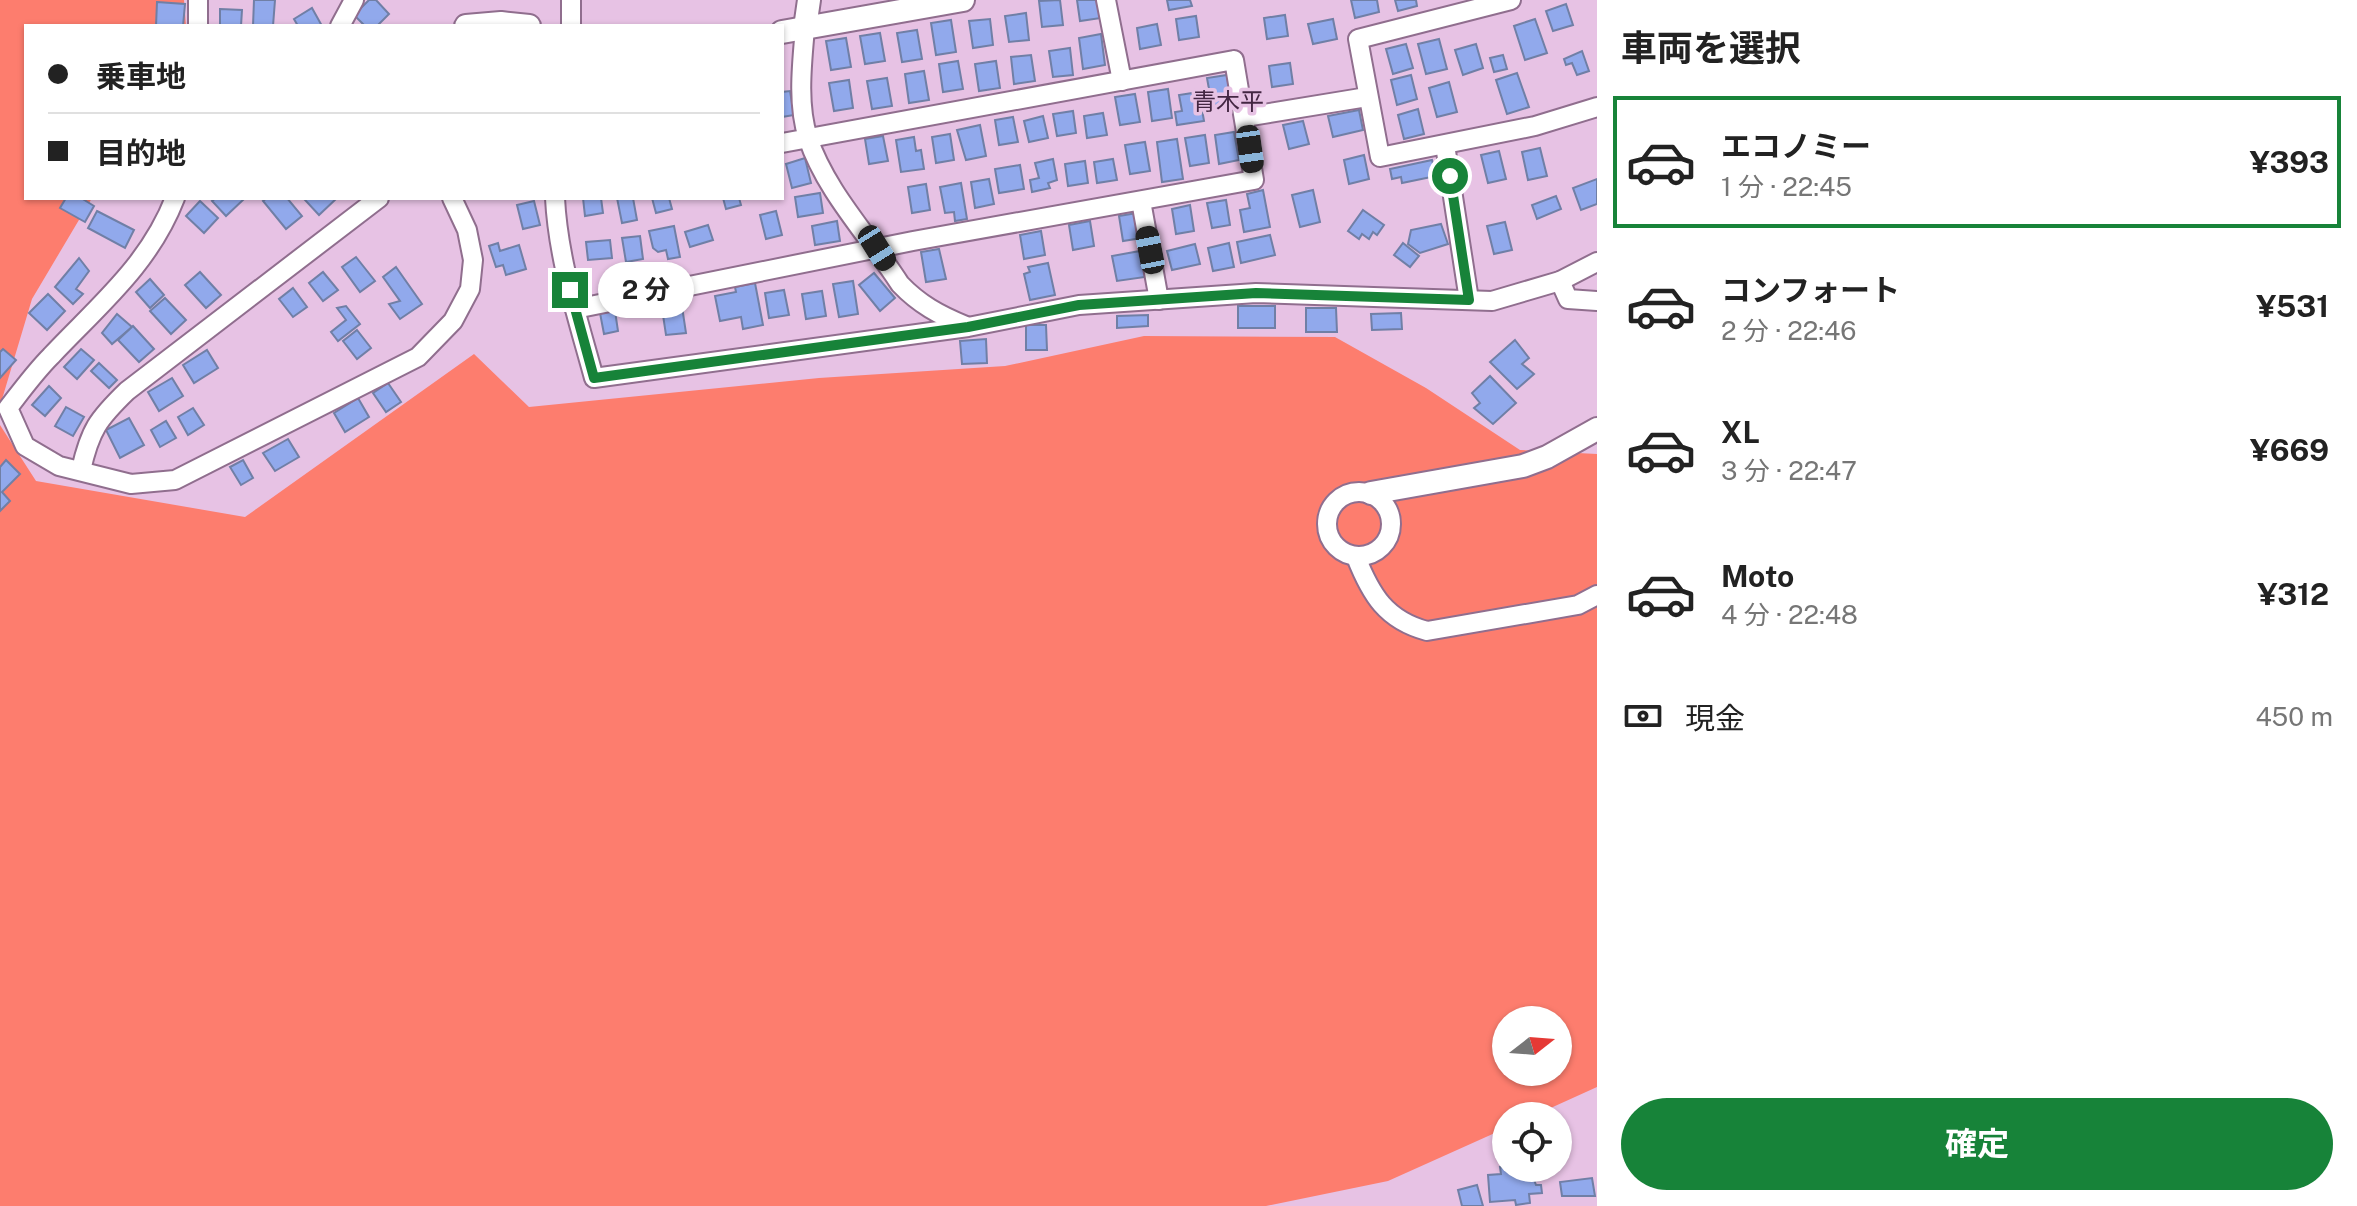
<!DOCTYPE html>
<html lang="ja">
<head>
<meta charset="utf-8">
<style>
  :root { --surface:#fff; --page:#f2f2f2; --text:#222; --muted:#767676; --line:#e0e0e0; --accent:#178339 }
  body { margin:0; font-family:"Public Sans","Noto Sans JP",sans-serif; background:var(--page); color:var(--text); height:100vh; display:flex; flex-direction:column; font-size:30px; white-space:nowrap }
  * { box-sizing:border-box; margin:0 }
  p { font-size:26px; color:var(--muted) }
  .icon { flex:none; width:44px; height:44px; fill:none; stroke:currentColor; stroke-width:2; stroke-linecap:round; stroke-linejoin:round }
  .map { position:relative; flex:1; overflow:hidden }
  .panel { display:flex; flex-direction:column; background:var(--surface); width:760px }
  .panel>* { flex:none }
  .banner { position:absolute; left:24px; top:24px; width:760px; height:176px; border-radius:0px; box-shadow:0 2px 6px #0004; display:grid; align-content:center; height:176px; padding:0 24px; background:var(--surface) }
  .needle { width:52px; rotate:73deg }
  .fabs { position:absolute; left:1492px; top:1006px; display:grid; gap:16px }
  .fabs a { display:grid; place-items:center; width:80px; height:80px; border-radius:50%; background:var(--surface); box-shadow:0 2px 6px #0004; font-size:40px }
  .end { position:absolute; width:36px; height:36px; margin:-18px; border:10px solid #178339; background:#fff; box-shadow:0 0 0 4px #fff }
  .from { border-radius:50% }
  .bubble { position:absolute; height:56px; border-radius:28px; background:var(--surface); box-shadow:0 2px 6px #0004; font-size:26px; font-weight:700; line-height:56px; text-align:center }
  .car { position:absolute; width:24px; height:48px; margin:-24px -12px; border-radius:10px; box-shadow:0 0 6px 2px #0007; background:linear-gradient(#222 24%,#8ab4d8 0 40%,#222 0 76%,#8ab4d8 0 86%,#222 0) }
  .banner b { display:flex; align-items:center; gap:28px; height:76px; font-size:30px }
  .banner b+b { border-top:2px solid var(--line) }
  .banner i { width:20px; height:20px; background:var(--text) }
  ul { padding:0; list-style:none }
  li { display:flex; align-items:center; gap:24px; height:132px; margin:0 16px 12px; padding:0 8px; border:4px solid transparent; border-radius:0px }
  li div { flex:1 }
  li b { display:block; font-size:30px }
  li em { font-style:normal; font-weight:700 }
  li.on { border-color:var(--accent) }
  li>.icon { width:72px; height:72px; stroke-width:1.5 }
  h2 { padding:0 24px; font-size:36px; line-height:96px }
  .pay { display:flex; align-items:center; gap:20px; height:88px; padding:0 24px; font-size:30px }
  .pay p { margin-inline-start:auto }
  .action { display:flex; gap:16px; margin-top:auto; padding:16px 24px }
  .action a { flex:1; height:92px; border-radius:48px; background:var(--accent); color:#fff; font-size:32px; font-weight:700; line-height:92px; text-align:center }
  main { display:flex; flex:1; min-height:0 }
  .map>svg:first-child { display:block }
</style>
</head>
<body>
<main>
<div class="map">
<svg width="1597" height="1206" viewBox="0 0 1597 1206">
  <rect width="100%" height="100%" fill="#e7c2e4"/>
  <g fill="#fd7d6e" fill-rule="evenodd">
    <path d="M0,0H184L186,26H26V198H92L32,299L0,406Z"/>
    <path d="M1144,336L1335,337L1426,388L1520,450L1597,454V1087L1533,1116H1506V1128L1388,1181L1266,1206H0V425L36,481L245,517L474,354L529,407L819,378L1005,366ZM1506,1020H1558V1072H1506Z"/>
  </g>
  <g fill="#91a9ec" stroke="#707fa6" stroke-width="2">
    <path d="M254,0H275L273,26H253Z"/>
    <path d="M369,0H376L389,14L377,26H365L354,15Z"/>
    <path d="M1060,0L1063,25L1042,27L1039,1Z"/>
    <path d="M1077,0H1098L1101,18L1080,21Z"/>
    <path d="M1167,0H1190L1192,6L1169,10Z"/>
    <path d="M1351,0H1377L1379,12L1355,18Z"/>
    <path d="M1395,0H1416L1417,6L1398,11Z"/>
    <path d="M157,2L185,4L183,26H156Z"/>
    <path d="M1566,4L1573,25L1553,31L1546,11Z"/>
    <path d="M312,8L322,26H298L294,19Z"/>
    <path d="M220,9L242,10L241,26H220Z"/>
    <path d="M1026,13L1029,40L1009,42L1005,16Z"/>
    <path d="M1285,15L1288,36L1267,39L1264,18Z"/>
    <path d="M1196,16L1199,37L1179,40L1176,19Z"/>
    <path d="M990,19L993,45L973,48L969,21Z"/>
    <path d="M1333,19L1337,39L1313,44L1308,24Z"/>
    <path d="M1535,19L1547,53L1525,60L1514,26Z"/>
    <path d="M951,20L956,52L936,55L931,23Z"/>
    <path d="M1157,24L1161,45L1140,49L1137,28Z"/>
    <path d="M917,30L922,59L902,62L897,33Z"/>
    <path d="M880,33L885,61L865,64L860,36Z"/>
    <path d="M1101,34L1105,65L1083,69L1079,38Z"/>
    <path d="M846,38L851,67L831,70L826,41Z"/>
    <path d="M1439,39L1447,69L1426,74L1418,44Z"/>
    <path d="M1406,44L1413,68L1393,74L1386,49Z"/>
    <path d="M1476,44L1483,68L1463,75L1455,50Z"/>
    <path d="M1070,48L1073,75L1053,77L1049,51Z"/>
    <path d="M1582,51L1589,71L1577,75L1572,63L1566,65L1564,59Z"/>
    <path d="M1031,55L1035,81L1014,84L1011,57Z"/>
    <path d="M1503,55L1507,69L1494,72L1490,58Z"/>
    <path d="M958,61L963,89L943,92L939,64Z"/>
    <path d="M996,61L1000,88L979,91L975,64Z"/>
    <path d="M1290,63L1293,84L1272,87L1269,66Z"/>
    <path d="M924,71L929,100L909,103L905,74Z"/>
    <path d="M1517,73L1529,107L1507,114L1496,80Z"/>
    <path d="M1227,75L1231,103L1212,106L1207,78Z"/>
    <path d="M1411,75L1417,99L1397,105L1391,80Z"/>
    <path d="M887,78L892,106L872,109L867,81Z"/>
    <path d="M849,80L853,108L834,111L829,83Z"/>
    <path d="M1449,82L1457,112L1437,117L1429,88Z"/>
    <path d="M1168,89L1172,118L1152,121L1148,92Z"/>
    <path d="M790,91L794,115L782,117V92Z"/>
    <path d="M1199,92L1204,121L1177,125L1175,112L1182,111L1179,95Z"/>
    <path d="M1135,94L1140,122L1120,125L1115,97Z"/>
    <path d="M1418,109L1424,134L1404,139L1398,115Z"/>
    <path d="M1359,110L1363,130L1333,137L1328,116Z"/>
    <path d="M1073,111L1076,133L1057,136L1053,114Z"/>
    <path d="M1103,113L1107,135L1087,138L1084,116Z"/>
    <path d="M1043,116L1048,138L1029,142L1024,121Z"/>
    <path d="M1013,117L1018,142L999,145L995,120Z"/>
    <path d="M1303,121L1309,144L1289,149L1283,125Z"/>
    <path d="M980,125L986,156L966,160L957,130Z"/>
    <path d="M1234,132L1239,160L1219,164L1215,135Z"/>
    <path d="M950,134L954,160L936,163L932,137Z"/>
    <path d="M1205,135L1209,163L1190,166L1185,138Z"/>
    <path d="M883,136L888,161L869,164L865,139Z"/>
    <path d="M914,137L916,151L921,150L924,169L901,172L896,140Z"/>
    <path d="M1177,139L1183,179L1162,182L1157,142Z"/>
    <path d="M1145,142L1150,171L1130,174L1125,145Z"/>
    <path d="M1540,148L1547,176L1528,180L1522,152Z"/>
    <path d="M1499,151L1506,179L1488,183L1481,155Z"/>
    <path d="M1364,155L1369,179L1349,184L1344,160Z"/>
    <path d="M805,158L811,183L792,188L786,164Z"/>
    <path d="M1053,159L1057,180L1048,183L1050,188L1032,192L1030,180L1039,178L1035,163Z"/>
    <path d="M1113,159L1117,180L1097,183L1094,162Z"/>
    <path d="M1432,160L1436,176L1402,183L1401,177L1392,179L1390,169Z"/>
    <path d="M1085,161L1088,183L1068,186L1065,164Z"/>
    <path d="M1020,165L1024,189L999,193L995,169Z"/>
    <path d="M989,179L994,204L975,208L971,182Z"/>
    <path d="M1597,179V204L1581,210L1573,188Z"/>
    <path d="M961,183L967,219L955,221L954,212L945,213L940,187Z"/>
    <path d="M926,184L930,210L912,213L908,187Z"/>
    <path d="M1263,190L1270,227L1244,232L1240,210L1250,208L1247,194Z"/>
    <path d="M1313,190L1320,222L1300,227L1292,195Z"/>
    <path d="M820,193L823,213L798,217L795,197Z"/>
    <path d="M1556,196L1561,209L1537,219L1532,205Z"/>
    <path d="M66,198H81L94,206L85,222L60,208Z"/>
    <path d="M216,198H243L244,199L226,216L212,201Z"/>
    <path d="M267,198H287L302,216L286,229L263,201Z"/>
    <path d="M308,198H337L319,215L305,200Z"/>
    <path d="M583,198H601L603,213L585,216Z"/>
    <path d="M617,198H633L637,220L622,223Z"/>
    <path d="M652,198H669L672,209L656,213Z"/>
    <path d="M723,198H739L741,205L726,209Z"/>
    <path d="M1226,200L1230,225L1212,228L1207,203Z"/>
    <path d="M200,201L218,218L204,233L186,216Z"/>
    <path d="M534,201L540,225L523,229L517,205Z"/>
    <path d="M1190,205L1194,231L1176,234L1172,209Z"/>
    <path d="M1363,210L1384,225L1377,235L1373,232L1369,239L1362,234L1359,239L1348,231Z"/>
    <path d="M97,211L134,230L125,248L88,228Z"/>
    <path d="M776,211L782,235L766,239L760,215Z"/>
    <path d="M1137,213L1142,238L1123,241L1119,216Z"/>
    <path d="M837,221L840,241L815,245L812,226Z"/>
    <path d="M1090,221L1094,246L1073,250L1069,225Z"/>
    <path d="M1505,222L1512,250L1494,254L1487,226Z"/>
    <path d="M1441,224L1448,244L1420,253L1408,244L1411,230Z"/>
    <path d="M708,225L713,240L690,247L685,232Z"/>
    <path d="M674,226L680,257L668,259L666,250L658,252L653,248L649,231Z"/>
    <path d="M1041,231L1045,255L1024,259L1020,235Z"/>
    <path d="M1270,235L1275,255L1241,263L1237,242Z"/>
    <path d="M640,236L643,259L626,262L622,238Z"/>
    <path d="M610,240L612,258L588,260L586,242Z"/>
    <path d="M498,243L500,251L519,245L526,269L506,275L503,265L496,267L489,246Z"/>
    <path d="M1229,243L1234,267L1213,271L1208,248Z"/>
    <path d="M1403,243L1419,256L1410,267L1394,255Z"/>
    <path d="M1195,244L1200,264L1172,270L1167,251Z"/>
    <path d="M939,249L946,279L926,282L921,252Z"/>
    <path d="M1140,251L1145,277L1117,281L1112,256Z"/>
    <path d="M356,257L375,281L360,292L342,267Z"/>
    <path d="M79,258L89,271L76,289L83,294L73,304L55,287Z"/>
    <path d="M1048,263L1055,295L1030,300L1024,274L1030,272L1028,267Z"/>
    <path d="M396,267L422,304L400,319L389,304L400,301L383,277Z"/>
    <path d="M200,272L221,295L206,308L185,285Z"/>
    <path d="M323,272L338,290L323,301L309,283Z"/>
    <path d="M874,273L895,298L880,311L859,285Z"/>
    <path d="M150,279L164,295L150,308L136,292Z"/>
    <path d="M853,281L858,314L839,317L833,284Z"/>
    <path d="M755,283L763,325L743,329L741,317L720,321L715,296L736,292L735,287Z"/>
    <path d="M293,288L307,307L293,317L279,299Z"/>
    <path d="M784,290L789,315L769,318L765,293Z"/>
    <path d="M822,291L826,316L806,319L802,294Z"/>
    <path d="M48,294L65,311L47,330L29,313Z"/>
    <path d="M165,298L186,320L171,334L150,311Z"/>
    <path d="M681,300L686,333L666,335L661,302Z"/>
    <path d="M346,306L360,324L338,341L331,332L346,320L337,308Z"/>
    <rect x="1238" y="306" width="37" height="22"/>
    <path d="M1306,308H1336L1337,332H1306Z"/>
    <path d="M615,311L618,331L604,334L600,313Z"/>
    <path d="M1401,313L1402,329L1372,330L1371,314Z"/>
    <path d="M117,314L132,327L112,344L102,333Z"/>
    <path d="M1148,315V326L1117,328V316Z"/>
    <path d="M1026,325H1046L1047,350H1026Z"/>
    <path d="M133,326L154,349L139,362L118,340Z"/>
    <path d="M357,330L371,348L357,359L343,341Z"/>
    <path d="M986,339L987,363L962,364L960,341Z"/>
    <path d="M1515,340L1529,358L1522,364L1534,374L1517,389L1490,362Z"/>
    <path d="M3,349L16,360L0,378V352Z"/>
    <path d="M81,349L94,360L77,379L64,367Z"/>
    <path d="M207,350L218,368L194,383L183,365Z"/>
    <path d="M99,363L117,380L109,388L91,371Z"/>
    <path d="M1490,376L1516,403L1493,424L1474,408L1480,403L1472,393Z"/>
    <path d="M172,378L183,396L159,411L148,392Z"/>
    <path d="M388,383L401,402L386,412L373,393Z"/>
    <path d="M49,386L61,398L45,416L32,405Z"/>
    <path d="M358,398L369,417L345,432L334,413Z"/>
    <path d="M66,407L84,417L73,436L55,426Z"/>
    <path d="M193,408L204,425L188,435L178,417Z"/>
    <path d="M129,418L144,445L120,458L106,430Z"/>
    <path d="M166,421L176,438L160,447L151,430Z"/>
    <path d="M288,439L299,457L275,471L263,453Z"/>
    <path d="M6,460L20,474L2,492L10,501L0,511V467Z"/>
    <path d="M243,460L253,478L241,485L230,467Z"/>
    <path d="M1558,1115L1566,1147L1559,1148L1561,1156H1558V1116H1555Z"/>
    <path d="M1500,1167L1515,1168V1172H1521V1175L1532,1174L1536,1185H1541L1542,1193L1529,1194L1530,1203L1516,1205L1515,1200L1490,1202L1488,1175L1501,1174Z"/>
    <path d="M1592,1178L1595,1196H1562L1560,1182Z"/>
    <path d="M1477,1185L1483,1206H1462L1458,1190Z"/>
  </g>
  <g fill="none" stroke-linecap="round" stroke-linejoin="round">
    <g stroke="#906e8e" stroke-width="22">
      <g id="minor">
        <path d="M1106,0L1122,81"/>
        <path d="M1511,0L1358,39L1380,157L1535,126L1597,107"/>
        <path d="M198,26V0"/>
        <path d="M340,26L354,0"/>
        <path d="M571,26V0"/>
        <path d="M805,28C802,63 797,104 808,138C826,192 870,237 900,284C919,304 939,315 966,326"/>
        <path d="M1245,117L1367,97"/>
        <path d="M1445,145L1469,300"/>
        <path d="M175,198C149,265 99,305 51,356C35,372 22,390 8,408L25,446L59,466L131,484L175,480L418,357L453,321L470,289L473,260L467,230L452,198"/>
        <path d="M555,198C558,259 578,319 594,378L968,327L1079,305L1256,293L1492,301L1560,281L1597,262"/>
        <path d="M1141,201L1159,300"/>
        <path d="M1560,281L1568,299L1597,301"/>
        <path d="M575,309L913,241L1254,180L1234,60L782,143"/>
        <path d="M81,470C90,430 98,419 127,391L379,198"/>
        <circle cx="1359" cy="524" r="32"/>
        <path d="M1356,557C1371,595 1386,620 1427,631L1578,605L1597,595"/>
      </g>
    </g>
    <g stroke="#906e8e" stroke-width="26">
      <g id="tertiary">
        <path d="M466,26L501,23L529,26"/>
        <path d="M805,28L809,0"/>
        <path d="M782,32L963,0"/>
        <path d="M1371,493L1523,466L1547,457L1597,429"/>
      </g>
    </g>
    <use href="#minor" stroke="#fff" stroke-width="18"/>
    <use href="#tertiary" stroke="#fff" stroke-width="22"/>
  </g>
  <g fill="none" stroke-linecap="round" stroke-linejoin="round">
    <path stroke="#178339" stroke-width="10" d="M570,290L594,378L968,327L1079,305L1256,293L1469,300L1450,176"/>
  </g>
  <g text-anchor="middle" stroke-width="7" stroke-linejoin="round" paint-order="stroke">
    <g font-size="24" fill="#432642" stroke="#e7c2e4">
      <text x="1228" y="110">青木平</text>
    </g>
  </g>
</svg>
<div class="fabs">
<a><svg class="needle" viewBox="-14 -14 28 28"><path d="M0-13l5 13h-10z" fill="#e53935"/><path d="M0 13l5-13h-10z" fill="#767676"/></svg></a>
<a><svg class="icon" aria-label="locate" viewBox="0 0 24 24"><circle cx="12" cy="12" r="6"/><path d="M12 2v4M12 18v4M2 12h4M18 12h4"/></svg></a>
</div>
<i class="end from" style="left:1450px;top:176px"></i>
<i class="end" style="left:570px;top:290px"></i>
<div class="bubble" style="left:598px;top:262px;width:96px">2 分</div>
<i class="car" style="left:1250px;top:149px;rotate:172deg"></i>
<i class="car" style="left:877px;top:248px;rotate:148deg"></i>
<i class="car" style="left:1150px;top:250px;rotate:349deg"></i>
<div class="banner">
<b><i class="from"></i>乗車地</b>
<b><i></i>目的地</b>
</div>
</div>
<section class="panel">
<h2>車両を選択</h2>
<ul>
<li class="on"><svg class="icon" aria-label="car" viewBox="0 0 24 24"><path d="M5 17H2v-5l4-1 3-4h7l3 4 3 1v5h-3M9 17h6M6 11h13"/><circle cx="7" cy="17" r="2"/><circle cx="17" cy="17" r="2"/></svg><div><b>エコノミー</b><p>1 分 · 22:45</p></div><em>¥393</em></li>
<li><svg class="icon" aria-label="car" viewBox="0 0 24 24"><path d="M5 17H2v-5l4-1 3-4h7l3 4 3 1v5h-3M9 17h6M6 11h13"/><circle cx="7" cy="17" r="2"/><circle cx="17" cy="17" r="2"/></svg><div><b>コンフォート</b><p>2 分 · 22:46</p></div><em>¥531</em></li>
<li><svg class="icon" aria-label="car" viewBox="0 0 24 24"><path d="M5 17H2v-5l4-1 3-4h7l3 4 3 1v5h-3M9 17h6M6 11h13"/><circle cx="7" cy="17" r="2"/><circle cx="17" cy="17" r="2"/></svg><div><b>XL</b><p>3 分 · 22:47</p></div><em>¥669</em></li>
<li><svg class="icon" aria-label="car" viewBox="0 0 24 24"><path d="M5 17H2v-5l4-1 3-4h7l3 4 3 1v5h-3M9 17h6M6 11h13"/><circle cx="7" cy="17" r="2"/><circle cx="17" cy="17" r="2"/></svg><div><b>Moto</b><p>4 分 · 22:48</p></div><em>¥312</em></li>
</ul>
<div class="pay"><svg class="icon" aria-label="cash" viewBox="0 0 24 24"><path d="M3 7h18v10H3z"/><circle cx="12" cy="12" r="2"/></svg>現金<p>450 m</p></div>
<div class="action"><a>確定</a></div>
</section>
</main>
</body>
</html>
